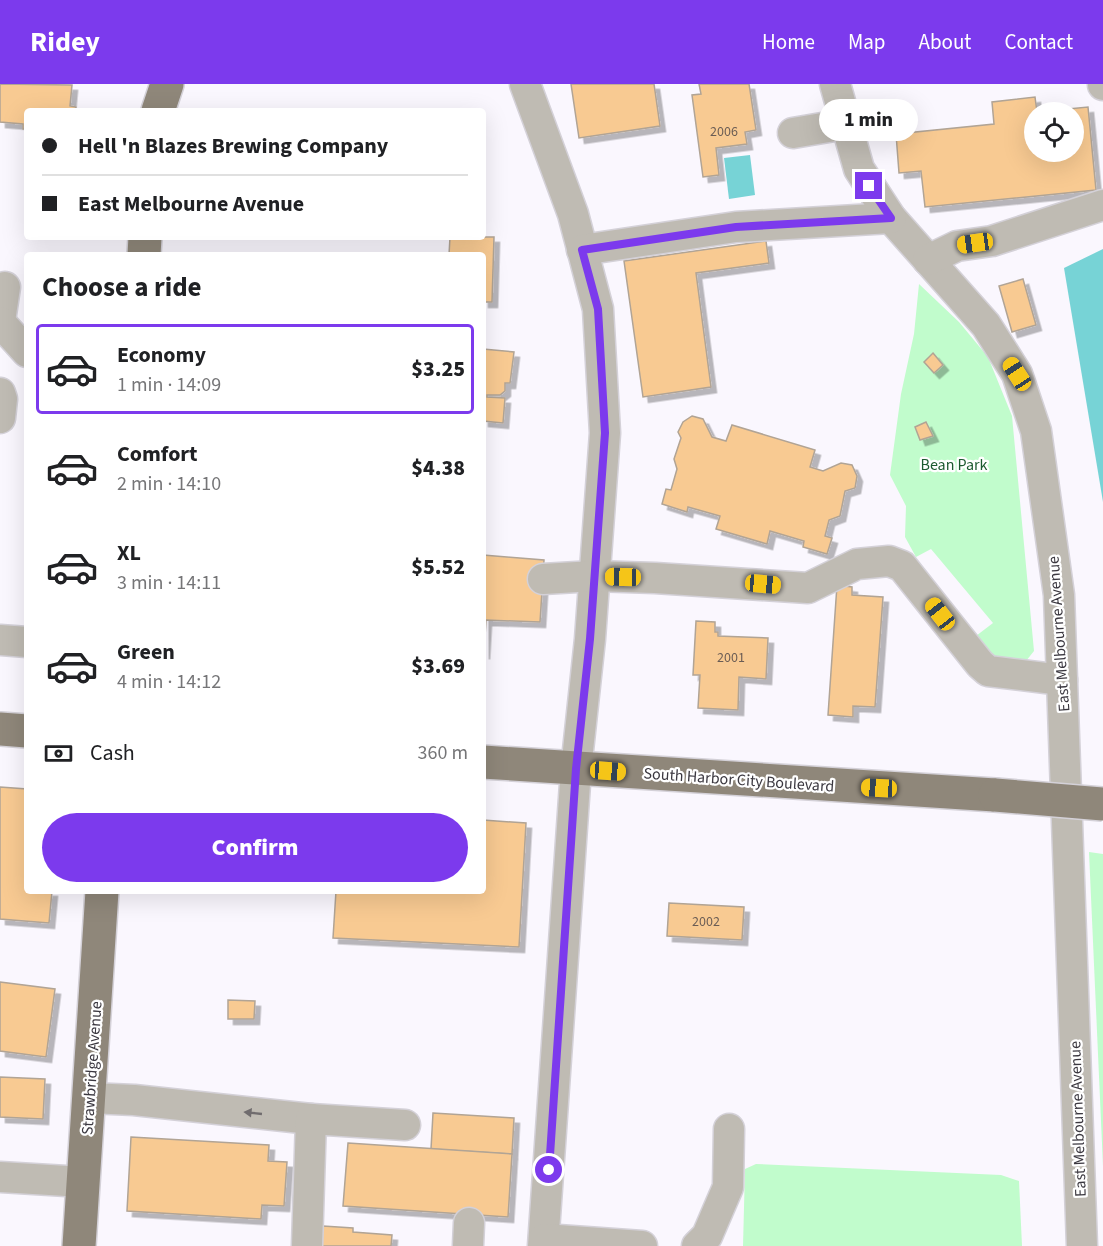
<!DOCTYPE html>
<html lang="en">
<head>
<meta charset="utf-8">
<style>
  :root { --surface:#fff; --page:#f2f2f2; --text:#202124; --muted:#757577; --line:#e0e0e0; --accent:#7c3aed }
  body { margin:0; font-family:"Source Sans 3",sans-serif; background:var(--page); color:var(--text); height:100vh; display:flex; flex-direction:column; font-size:22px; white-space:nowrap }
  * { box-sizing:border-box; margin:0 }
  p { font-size:20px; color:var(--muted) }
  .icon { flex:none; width:33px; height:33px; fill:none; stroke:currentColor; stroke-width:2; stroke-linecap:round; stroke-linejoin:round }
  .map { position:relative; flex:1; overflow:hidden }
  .panel { position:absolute; left:24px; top:168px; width:462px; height:642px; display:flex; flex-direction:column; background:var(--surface); border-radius:6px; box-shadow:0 6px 24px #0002 }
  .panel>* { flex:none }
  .banner { position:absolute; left:24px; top:24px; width:462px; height:132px; border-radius:6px; box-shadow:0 6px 24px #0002; display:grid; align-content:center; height:132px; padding:0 18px; background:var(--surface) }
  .tools { position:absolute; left:1024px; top:18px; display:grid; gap:12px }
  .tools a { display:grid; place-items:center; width:60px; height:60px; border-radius:50%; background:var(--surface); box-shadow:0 6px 24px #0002; font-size:30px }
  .end { position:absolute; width:27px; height:27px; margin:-14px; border:8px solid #7c3aed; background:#fff; box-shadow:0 0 0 3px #fff }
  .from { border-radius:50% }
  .bubble { position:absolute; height:42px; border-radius:21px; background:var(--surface); box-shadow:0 6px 24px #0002; font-size:20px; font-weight:800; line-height:42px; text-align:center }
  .car { position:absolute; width:18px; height:36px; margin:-18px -9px; border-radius:8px; box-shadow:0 0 4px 2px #0007; background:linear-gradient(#f5c518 24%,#345 0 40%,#f5c518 0 76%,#345 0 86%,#f5c518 0) }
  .banner b { display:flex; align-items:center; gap:21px; height:57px; font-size:22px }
  .banner b+b { border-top:2px solid var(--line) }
  .banner i { width:15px; height:15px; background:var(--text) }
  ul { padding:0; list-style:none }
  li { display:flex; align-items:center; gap:18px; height:90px; margin:0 12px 9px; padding:0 6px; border:3px solid transparent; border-radius:6px }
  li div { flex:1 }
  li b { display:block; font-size:22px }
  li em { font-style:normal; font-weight:800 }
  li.selected { border-color:var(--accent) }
  li>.icon { width:54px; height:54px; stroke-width:1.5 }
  h2 { padding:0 18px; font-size:27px; line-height:72px }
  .pay { display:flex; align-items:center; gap:15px; height:66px; padding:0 18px; font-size:22px }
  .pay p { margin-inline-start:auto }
  .primary-button { display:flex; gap:12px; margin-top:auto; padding:12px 18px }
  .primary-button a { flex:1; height:69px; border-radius:36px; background:var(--accent); color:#fff; font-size:24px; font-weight:800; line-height:69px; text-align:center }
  header { display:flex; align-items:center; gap:36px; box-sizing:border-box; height:84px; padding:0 30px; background:var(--accent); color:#fff }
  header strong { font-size:28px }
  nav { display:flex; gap:33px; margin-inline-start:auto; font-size:21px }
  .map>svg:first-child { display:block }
</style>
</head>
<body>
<header>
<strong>Ridey</strong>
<nav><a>Home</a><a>Map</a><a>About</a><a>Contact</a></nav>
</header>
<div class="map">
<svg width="1103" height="1162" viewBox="0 0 1103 1162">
  <defs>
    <filter id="shadow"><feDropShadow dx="5.5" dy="5.5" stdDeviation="0" flood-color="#0004"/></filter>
  </defs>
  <rect width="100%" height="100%" fill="#faf7fe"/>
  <g fill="#c1fccc">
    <path d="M919,200L959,238L988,273L1012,332L1034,567L1022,582L989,574L972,555L993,539L931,465L916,473L905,453L906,422L890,391L901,310L914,250Z"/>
    <path d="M1089,768L1103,770V1082Z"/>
    <path d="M756,1080L1001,1091L1019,1097L1022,1162H743L745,1085Z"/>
  </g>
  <g fill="#77d3d6">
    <path d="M750,71L755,111L729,115L724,74Z"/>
    <path d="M1103,165V418L1064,184Z"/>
  </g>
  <g fill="#f8ca92" stroke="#b1a495" stroke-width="1.5" fill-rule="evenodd" filter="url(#shadow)">
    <path d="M0,0L72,1L70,22L76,23L75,27H27V45H23V40L0,38Z"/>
    <path d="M571,0H654L660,42L579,54Z"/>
    <path d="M699,0H749L756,46L745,48L747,60L716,64L719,91L703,93L692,11L701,10Z"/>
    <path d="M1035,13L1037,28L1088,23L1096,106L925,123L921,87L899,89L896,50L994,40L992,18ZM1035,28H1074V68H1035Z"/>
    <path d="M450,153H494L492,218H483V171H449Z"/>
    <path d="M766,157L769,179L696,189L711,303L643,313L624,177Z"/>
    <path d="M1023,195L1036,241L1012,248L999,202Z"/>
    <path d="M483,265L514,268L510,299H505V307L500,311H487V313L505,314L503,339L483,337Z"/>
    <path d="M933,269L943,281L934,289L924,278Z"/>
    <path d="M692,332L703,335L712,353L726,357L732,341L815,366L810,383L823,387L841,379L852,381L857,392L855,404L845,407L840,432L829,436L825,452L832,454L827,470L803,463L804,457L770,447L767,460L716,445L720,432L688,423L687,428L662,420L666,405L671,406L677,385L674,375L681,354L678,348L683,338Z"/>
    <path d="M926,338L933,352L920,356L915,343Z"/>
    <path d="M483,471L544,476L540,538L486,536L484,570Z"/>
    <path d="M837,501L852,503V511L883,513L875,623L853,622V633L828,631Z"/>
    <path d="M696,537L715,538V548H718V552L768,554L766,595L739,593L738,626L698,624L700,591H693Z"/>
    <path d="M0,703L27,705V807H52L49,839L0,835Z"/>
    <path d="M483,736L526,739L519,863L333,854L336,807H483Z"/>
    <path d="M669,819L744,823L742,856L667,852Z"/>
    <path d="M0,898L55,905L46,973L0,967Z"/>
    <path d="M228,916L255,917L254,935H228Z"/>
    <path d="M0,993L45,995L43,1035L0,1033Z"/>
    <path d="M433,1029L514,1034L512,1070L431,1065Z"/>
    <path d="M131,1053L269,1061L268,1077L287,1078L284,1122L262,1121L261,1135L127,1127Z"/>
    <path d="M348,1059L512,1070L508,1133L343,1122Z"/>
    <path d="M323,1142L353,1144V1148L392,1151L391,1162H321Z"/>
  </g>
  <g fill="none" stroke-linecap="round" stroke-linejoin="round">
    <g stroke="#d4d1d8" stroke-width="33">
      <g id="minor">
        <path d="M525,0L573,130L598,225L605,349L590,555L576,685L543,1162"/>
        <path d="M835,0L859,85L891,134L986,241L1017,290L1036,347L1059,511L1082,1162"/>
        <path d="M1103,0V1"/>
        <path d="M793,49L846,40"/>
        <path d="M582,166L736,143L891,134"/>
        <path d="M928,176L957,162L992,157L1103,121"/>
        <path d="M0,237L5,203"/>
        <path d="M0,238L27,268"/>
        <path d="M0,309L2,315L0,334"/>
        <path d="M543,495L594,492L655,494L808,504L857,480L889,477L902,482L980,580L988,587L1062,596"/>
        <path d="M0,556L27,558"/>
        <path d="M89,1014L134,1016L311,1035"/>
        <path d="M0,1093L83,1098"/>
        <path d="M544,1155L642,1162"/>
        <path d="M307,1162L311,1035L405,1041"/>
        <path d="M468,1162L469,1139"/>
        <path d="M697,1162L707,1152L728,1103L729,1045"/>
      </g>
    </g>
    <g stroke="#d4d1d8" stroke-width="36">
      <g id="major">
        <path d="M158,27L167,0"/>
        <path d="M144,171L145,153"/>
        <path d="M0,645L27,647"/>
        <path d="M483,678L995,711"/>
        <path d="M79,1162L102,807"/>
      </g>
    </g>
    <use href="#minor" stroke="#bfbbb3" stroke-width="30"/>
    <use href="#major" stroke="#8f877a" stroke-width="33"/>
    <g stroke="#d4d1d8" stroke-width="36" stroke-linecap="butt">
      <path id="major-bridge" d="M995,711L1103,720"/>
    </g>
    <use href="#major-bridge" stroke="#8f877a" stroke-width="33"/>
  </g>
  <defs><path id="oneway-solid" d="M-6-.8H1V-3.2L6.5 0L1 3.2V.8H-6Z" transform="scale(1.5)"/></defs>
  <use fill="#706c6e" href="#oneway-solid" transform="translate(253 1029) rotate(-174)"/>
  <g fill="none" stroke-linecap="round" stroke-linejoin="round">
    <path stroke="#7c3aed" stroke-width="8" d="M549,1086L576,685L590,555L605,349L598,225L582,166L736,143L891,134L869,102"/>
  </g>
  <g text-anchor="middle" stroke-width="4.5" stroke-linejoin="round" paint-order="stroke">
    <g font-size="14" fill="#6a5c54">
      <text x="724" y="52">2006</text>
      <text x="731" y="578">2001</text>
      <text x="706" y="842">2002</text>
    </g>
    <g font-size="16" fill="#1c5a2f" stroke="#fff">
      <text x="954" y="386">Bean Park</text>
    </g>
    <g font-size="16" fill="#3b3840" stroke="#fff">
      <text transform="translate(1058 550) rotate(-94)" y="6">East Melbourne Avenue</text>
      <text transform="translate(739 695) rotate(4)" y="6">South Harbor City Boulevard</text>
      <text transform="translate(91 984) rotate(-86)" y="6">Strawbridge Avenue</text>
      <text transform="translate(1077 1035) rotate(-92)" y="6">East Melbourne Avenue</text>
    </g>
  </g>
</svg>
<div class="tools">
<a><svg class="icon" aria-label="locate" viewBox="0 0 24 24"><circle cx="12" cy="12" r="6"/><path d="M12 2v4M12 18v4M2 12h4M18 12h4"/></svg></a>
</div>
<i class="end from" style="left:549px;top:1086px"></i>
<i class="end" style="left:869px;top:102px"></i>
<div class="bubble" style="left:819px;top:15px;width:99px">1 min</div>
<i class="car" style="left:975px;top:159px;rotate:262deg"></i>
<i class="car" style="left:1017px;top:290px;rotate:327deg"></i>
<i class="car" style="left:623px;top:493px;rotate:271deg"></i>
<i class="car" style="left:763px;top:500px;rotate:95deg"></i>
<i class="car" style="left:940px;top:530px;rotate:322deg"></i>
<i class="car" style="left:608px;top:687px;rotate:94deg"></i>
<i class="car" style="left:879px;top:704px;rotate:273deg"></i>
<div class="banner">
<b><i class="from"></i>Hell 'n Blazes Brewing Company</b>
<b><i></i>East Melbourne Avenue</b>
</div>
<section class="panel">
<h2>Choose a ride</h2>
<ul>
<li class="selected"><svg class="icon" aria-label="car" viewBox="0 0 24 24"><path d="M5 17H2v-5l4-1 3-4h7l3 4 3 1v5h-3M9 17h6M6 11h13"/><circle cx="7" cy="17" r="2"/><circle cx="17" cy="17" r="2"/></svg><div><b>Economy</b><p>1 min · 14:09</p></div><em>$3.25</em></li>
<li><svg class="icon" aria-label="car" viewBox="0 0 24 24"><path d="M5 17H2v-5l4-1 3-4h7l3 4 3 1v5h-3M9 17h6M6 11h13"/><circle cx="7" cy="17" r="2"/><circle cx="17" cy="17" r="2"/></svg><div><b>Comfort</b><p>2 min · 14:10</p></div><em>$4.38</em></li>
<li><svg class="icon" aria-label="car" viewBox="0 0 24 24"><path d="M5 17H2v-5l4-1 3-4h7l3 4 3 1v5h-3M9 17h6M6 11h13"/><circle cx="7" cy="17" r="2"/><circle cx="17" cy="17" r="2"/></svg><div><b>XL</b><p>3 min · 14:11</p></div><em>$5.52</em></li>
<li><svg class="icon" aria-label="car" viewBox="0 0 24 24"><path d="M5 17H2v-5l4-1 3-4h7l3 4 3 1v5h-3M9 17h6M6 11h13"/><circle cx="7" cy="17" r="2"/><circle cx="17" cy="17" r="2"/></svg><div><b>Green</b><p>4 min · 14:12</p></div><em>$3.69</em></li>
</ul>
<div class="pay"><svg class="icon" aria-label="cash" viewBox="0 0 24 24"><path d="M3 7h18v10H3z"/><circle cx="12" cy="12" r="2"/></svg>Cash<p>360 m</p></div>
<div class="primary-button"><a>Confirm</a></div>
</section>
</div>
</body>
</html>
